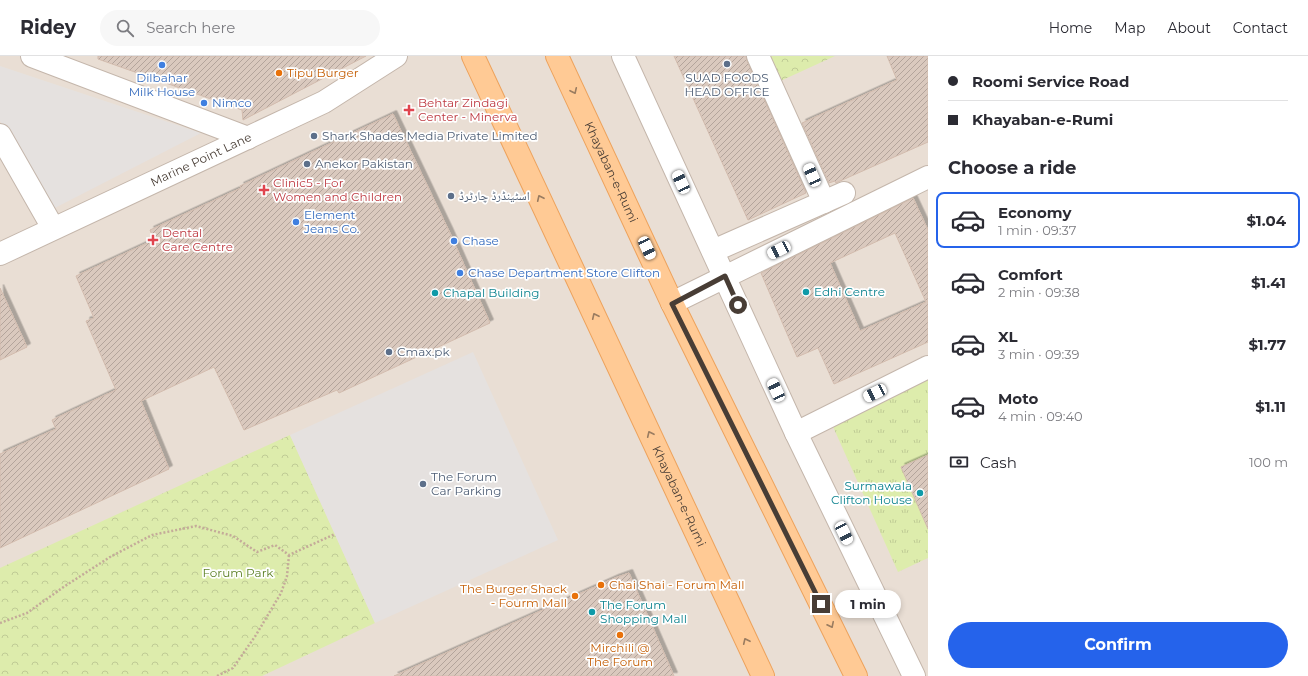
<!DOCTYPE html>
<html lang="en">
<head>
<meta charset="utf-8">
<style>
  :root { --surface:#fff; --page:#f7f7f7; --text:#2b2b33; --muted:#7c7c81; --line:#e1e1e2; --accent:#2563eb }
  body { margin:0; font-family:Montserrat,"Noto Naskh Arabic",sans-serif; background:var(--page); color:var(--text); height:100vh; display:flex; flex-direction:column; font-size:15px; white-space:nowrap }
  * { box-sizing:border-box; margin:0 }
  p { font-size:13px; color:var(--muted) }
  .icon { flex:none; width:22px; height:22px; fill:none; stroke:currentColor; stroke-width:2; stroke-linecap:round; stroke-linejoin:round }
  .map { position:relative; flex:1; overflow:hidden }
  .panel { display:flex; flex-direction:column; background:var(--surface); width:380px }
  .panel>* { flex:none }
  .banner { display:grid; align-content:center; height:88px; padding:0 20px; background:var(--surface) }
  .end { position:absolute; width:18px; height:18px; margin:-9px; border:5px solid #483d35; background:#fff; box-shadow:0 0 0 2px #fff }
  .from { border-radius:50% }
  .bubble { position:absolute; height:28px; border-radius:14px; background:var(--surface); box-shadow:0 2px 6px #0003; font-size:13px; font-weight:700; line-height:28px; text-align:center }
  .car { position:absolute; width:12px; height:24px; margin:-12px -6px; border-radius:5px; box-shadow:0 0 3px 1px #0007; background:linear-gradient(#fff 24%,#345 0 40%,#fff 0 76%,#345 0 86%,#fff 0) }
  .banner b { display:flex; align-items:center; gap:14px; height:38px; font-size:15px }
  .banner b+b { border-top:1px solid var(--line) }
  .banner i { width:10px; height:10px; background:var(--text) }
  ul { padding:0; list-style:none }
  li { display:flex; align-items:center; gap:12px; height:56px; margin:0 8px 6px; padding:0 12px; border:2px solid transparent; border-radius:8px }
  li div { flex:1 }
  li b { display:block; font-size:15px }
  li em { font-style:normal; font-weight:700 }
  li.current { border-color:var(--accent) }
  li>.icon { width:36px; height:36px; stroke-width:1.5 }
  h2 { padding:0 20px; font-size:18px; line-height:48px }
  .pay { display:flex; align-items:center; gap:10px; height:44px; padding:0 20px; font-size:15px }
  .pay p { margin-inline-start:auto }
  .action { display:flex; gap:8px; margin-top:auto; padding:8px 20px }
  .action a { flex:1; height:46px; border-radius:24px; background:var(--accent); color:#fff; font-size:16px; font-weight:700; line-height:46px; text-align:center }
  header { display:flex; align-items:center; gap:24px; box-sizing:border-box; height:56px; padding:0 20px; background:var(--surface); border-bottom:1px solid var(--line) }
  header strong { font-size:19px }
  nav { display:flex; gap:22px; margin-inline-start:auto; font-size:14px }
  .search { width:280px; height:36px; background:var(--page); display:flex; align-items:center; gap:10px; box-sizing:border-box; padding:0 14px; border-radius:22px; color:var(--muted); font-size:15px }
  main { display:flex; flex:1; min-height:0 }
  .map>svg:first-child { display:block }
</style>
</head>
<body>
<header>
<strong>Ridey</strong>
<div class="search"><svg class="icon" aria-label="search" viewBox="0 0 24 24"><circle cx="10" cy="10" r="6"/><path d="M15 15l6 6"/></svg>Search here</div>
<nav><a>Home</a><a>Map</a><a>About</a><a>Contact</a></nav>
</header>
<main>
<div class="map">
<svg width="928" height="620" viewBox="0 0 928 620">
  <defs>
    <pattern id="grass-tufts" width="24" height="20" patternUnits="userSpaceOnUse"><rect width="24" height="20" fill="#ddecac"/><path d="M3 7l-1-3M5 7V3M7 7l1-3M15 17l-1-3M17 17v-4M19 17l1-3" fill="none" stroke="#bfcb95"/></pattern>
    <pattern id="park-crowns" width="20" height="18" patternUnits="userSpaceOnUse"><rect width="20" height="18" fill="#ddecac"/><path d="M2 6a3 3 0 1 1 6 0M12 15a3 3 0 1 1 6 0" fill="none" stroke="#bfcb95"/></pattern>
    <pattern id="building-hatch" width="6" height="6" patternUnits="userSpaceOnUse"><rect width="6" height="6" fill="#dac9be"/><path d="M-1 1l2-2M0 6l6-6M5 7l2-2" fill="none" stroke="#b3a49b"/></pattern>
    <filter id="shadow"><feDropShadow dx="3.5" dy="-3.5" stdDeviation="0" flood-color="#0004"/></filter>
  </defs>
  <rect width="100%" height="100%" fill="#f5ede7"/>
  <rect fill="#e9ded4" x="0" y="0" width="928" height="620"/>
  <path fill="url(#grass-tufts)" d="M928,309V502L898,516L826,355Z"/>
  <g fill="url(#park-crowns)">
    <path d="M764,0H835L776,27Z"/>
    <path d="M290,379L375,567L262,620H0V512Z"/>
  </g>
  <g fill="#e5e1df">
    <path d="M0,10L201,77L47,156L0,65Z"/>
    <path d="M473,296L558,484L375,567L290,379Z"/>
  </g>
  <g fill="url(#building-hatch)" stroke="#d3bcae" fill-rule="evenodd" filter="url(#shadow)">
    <path d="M98,0H366L243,64L242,54L98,3Z"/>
    <path d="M674,0H746L747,5L806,137L748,164Z"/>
    <path d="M887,0H928V86L840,125L836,127L835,125L829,127L802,67L897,24Z"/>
    <path d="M393,58L449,175L490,267L339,337L337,334L244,374L214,311L141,345L169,413L0,492V398L56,373L52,364L116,334L86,265L94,262L76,220L154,184L150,174L241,132L240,130Z"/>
    <path d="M913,142L928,174V286L834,328L818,292L797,301L761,217ZM895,177L926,246L860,275L830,207Z"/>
    <path d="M0,232L27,291L0,304Z"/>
    <path d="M928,399V473L901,411Z"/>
    <path d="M629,517L674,620H394L615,522Z"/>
  </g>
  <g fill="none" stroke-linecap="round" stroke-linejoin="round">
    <g stroke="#c4b6ab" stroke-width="24">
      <g id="minor">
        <path d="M32,0L248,82"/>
        <path d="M623,0L796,377L914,620"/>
        <path d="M758,0L824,146"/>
        <path d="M0,79L53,172"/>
        <path d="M713,195L844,137"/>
        <path id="s1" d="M0,198L324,46L396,0"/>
        <path d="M672,247L928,121"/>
        <path d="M796,377L928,311"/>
      </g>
    </g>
    <g stroke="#eda25c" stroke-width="24">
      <g id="major">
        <path id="s2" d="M473,0L763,620"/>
        <path id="s3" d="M557,0L672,247L856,620"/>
      </g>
    </g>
    <g stroke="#c4ab99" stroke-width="2.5" stroke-dasharray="2 2" stroke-linecap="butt">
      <path d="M0,567L27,557L65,530L110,501L152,479L196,470L233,480L257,496L275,489L289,499L335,478"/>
      <path d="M217,620L233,612L256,579L281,537L287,520L289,499"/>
    </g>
    <use href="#minor" stroke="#fff" stroke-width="22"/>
    <use href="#major" stroke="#ffca95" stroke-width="22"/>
  </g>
  <defs><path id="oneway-chevron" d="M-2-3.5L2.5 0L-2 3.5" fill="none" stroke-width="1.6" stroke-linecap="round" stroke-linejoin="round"/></defs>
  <g stroke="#9a7c60">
    <use href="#oneway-chevron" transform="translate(574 35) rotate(65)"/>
    <use href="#oneway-chevron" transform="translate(540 142) rotate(-115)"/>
    <use href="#oneway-chevron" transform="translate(595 260) rotate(-115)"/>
    <use href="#oneway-chevron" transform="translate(650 378) rotate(-115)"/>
    <use href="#oneway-chevron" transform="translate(831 569) rotate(64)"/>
    <use href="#oneway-chevron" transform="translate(746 585) rotate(-115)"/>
  </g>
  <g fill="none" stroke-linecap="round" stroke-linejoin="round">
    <path stroke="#483d35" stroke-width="5" d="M738,249L725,220L672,248L821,548"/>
  </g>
  <g fill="#5c6f8a" stroke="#fff" stroke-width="1.5">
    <circle cx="727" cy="8" r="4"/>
    <circle cx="314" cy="80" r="4"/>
    <circle cx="307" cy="108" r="4"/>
    <circle cx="451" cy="140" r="4"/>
    <circle cx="389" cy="296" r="4"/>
    <circle cx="423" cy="428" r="4"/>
  </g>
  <g fill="#3f7fe0" stroke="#fff" stroke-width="1.5">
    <circle cx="162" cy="9" r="4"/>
    <circle cx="204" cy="47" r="4"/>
    <circle cx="296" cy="166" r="4"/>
    <circle cx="454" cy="185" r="4"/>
    <circle cx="460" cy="217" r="4"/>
  </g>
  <g fill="#e8710a" stroke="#fff" stroke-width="1.5">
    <circle cx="279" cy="17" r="4"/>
    <circle cx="601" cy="529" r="4"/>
    <circle cx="575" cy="540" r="4"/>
    <circle cx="620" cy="579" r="4"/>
  </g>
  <g fill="#e0444e" stroke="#fff" stroke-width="1.5">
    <path d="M407 48h4v4h4v4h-4v4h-4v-4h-4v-4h4z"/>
    <path d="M262 128h4v4h4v4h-4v4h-4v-4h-4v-4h4z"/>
    <path d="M151 178h4v4h4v4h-4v4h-4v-4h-4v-4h4z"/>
  </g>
  <g fill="#0f9aa8" stroke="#fff" stroke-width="1.5">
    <circle cx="806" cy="236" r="4"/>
    <circle cx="435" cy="237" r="4"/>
    <circle cx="920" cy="437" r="4"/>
    <circle cx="592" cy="556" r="4"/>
  </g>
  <g text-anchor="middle" stroke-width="3.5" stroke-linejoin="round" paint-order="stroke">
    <g font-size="12" fill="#c56008" stroke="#fff" text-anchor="start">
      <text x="287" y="21">Tipu Burger</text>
      <text x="609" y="533">Chai Shai - Forum Mall</text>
      <text x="567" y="537" text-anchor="end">The Burger Shack<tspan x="567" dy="14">- Fourm Mall</tspan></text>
      <text x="620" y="596" text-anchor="middle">Mirchili @<tspan x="620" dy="14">The Forum</tspan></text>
    </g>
    <g font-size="12" fill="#366cbe" stroke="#fff" text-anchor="start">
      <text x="162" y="26" text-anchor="middle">Dilbahar<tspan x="162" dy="14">Milk House</tspan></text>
      <text x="212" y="51">Nimco</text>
      <text x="304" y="163">Element<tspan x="304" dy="14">Jeans Co.</tspan></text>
      <text x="462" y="189">Chase</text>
      <text x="468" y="221">Chase Department Store Clifton</text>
    </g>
    <g font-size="12" fill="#4e5e75" stroke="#fff" text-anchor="start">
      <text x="727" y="26" text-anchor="middle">SUAD FOODS<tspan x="727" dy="14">HEAD OFFICE</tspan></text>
      <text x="322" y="84">Shark Shades Media Private Limited</text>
      <text x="315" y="112">Anekor Pakistan</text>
      <text x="459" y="144">اسٹینڈرڈ چارٹرڈ</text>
      <text x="397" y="300">Cmax.pk</text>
      <text x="431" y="425">The Forum<tspan x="431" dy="14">Car Parking</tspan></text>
    </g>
    <g font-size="12" fill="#be3a42" stroke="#fff" text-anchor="start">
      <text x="418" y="51">Behtar Zindagi<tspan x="418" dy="14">Center - Minerva</tspan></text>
      <text x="273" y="131">Clinic5 - For<tspan x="273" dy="14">Women and Children</tspan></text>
      <text x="162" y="181">Dental<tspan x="162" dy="14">Care Centre</tspan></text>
    </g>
    <g font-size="12" fill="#483d35" stroke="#fff">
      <text dy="4" stroke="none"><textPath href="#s1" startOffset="222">Marine Point Lane</textPath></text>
      <text dy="4" stroke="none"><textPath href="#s3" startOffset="128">Khayaban-e-Rumi</textPath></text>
      <text dy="4" stroke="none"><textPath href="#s2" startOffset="486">Khayaban-e-Rumi</textPath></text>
    </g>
    <g font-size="12" fill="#0d838f" stroke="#fff" text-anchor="start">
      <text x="814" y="240">Edhi Centre</text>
      <text x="443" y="241">Chapal Building</text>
      <text x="912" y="434" text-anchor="end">Surmawala<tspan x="912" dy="14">Clifton House</tspan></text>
      <text x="600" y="553">The Forum<tspan x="600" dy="14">Shopping Mall</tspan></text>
    </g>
    <g font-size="12" fill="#5a7f23" stroke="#fff">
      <text x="238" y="521">Forum Park</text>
    </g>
  </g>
</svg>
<i class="end from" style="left:738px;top:249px"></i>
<i class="end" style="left:821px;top:548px"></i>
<div class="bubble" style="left:835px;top:534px;width:66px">1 min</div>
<i class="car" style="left:812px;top:119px;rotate:336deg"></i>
<i class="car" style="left:681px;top:126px;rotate:335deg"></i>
<i class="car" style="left:647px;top:192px;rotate:155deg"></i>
<i class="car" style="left:779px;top:194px;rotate:244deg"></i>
<i class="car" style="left:776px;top:334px;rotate:335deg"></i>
<i class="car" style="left:875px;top:337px;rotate:244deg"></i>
<i class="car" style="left:844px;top:477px;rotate:154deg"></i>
</div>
<section class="panel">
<div class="banner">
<b><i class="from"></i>Roomi Service Road</b>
<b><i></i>Khayaban-e-Rumi</b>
</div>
<h2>Choose a ride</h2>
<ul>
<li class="current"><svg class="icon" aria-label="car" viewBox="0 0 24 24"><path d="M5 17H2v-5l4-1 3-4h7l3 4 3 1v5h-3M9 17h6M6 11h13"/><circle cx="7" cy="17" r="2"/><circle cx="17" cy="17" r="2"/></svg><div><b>Economy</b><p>1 min · 09:37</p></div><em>$1.04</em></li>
<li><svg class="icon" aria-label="car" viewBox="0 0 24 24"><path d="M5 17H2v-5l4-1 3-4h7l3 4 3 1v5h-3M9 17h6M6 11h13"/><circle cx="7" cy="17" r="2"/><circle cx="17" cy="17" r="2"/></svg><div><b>Comfort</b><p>2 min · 09:38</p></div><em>$1.41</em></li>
<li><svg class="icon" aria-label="car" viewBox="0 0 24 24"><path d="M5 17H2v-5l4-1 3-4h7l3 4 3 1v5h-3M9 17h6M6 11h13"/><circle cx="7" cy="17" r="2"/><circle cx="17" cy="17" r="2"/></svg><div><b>XL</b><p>3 min · 09:39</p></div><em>$1.77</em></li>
<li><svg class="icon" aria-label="car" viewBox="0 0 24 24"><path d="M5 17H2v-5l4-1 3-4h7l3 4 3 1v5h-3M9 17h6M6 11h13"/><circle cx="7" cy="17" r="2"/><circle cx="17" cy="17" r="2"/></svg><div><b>Moto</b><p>4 min · 09:40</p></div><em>$1.11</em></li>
</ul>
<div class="pay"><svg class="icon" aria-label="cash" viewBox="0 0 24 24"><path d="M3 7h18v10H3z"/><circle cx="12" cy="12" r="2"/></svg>Cash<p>100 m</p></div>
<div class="action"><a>Confirm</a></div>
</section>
</main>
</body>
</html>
